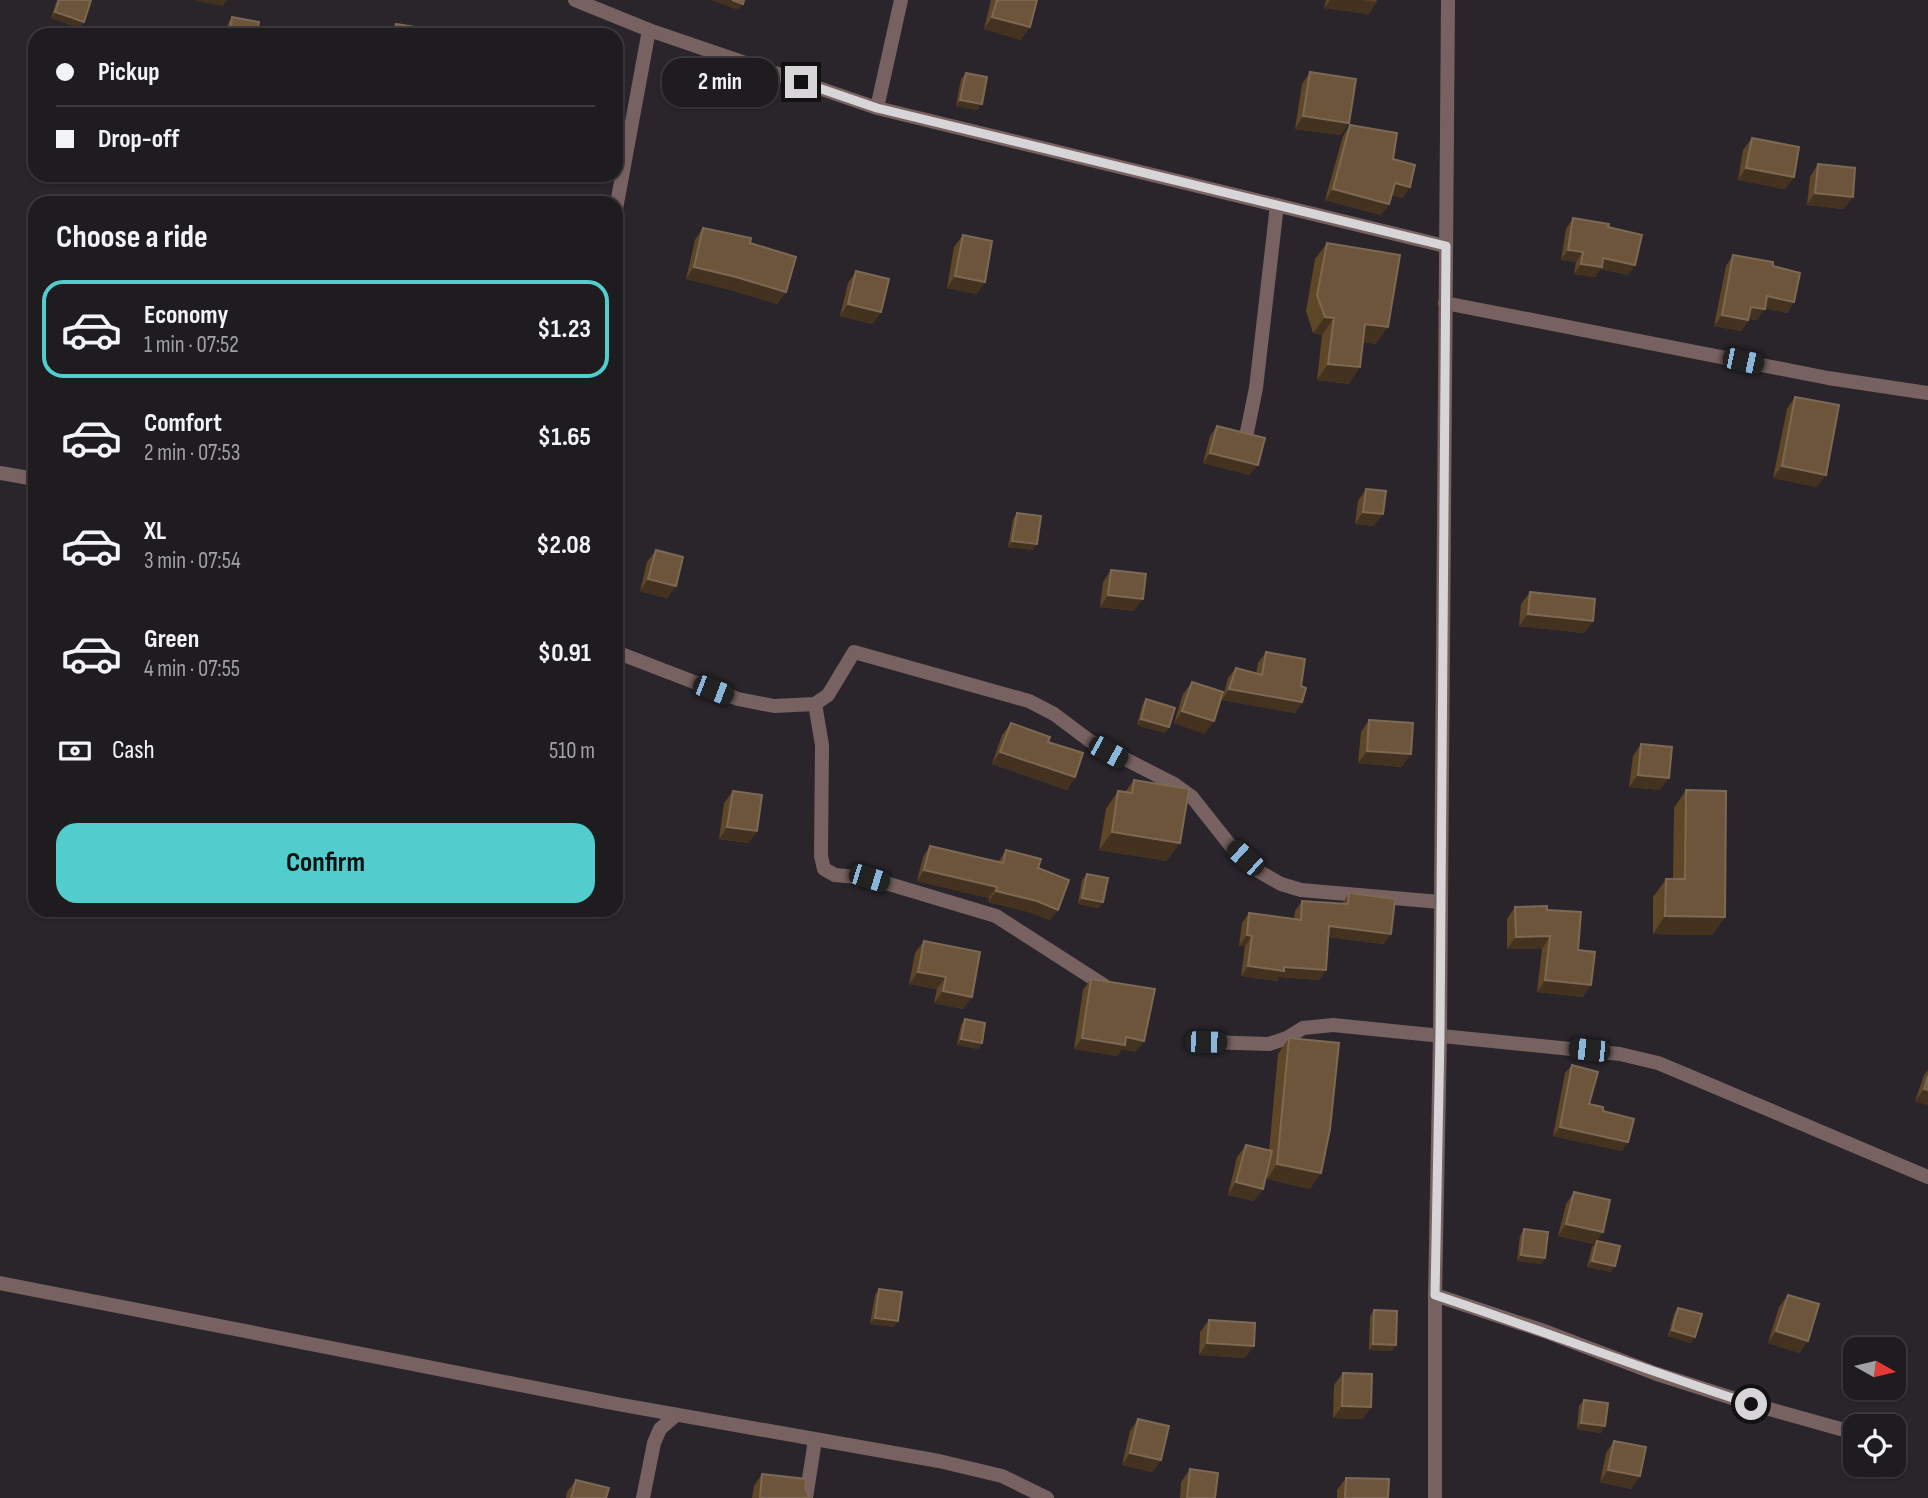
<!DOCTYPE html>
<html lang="en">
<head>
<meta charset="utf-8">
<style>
  :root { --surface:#1f1c20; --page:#2c292d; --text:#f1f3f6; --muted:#a1a1a5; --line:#3c3a3e; --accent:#52cdcd }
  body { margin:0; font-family:"Sofia Sans Condensed",sans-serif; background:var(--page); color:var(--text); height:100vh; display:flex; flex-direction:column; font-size:26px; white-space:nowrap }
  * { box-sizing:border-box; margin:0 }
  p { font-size:23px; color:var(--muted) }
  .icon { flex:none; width:38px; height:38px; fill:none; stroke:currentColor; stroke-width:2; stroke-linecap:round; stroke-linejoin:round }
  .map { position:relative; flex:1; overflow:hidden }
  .sheet { position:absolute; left:28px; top:196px; width:595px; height:721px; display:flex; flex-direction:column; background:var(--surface); border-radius:21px; box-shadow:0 2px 5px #0004,0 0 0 2px var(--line) }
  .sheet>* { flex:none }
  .guide { position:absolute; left:28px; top:28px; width:595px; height:154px; border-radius:21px; box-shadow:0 2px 5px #0004,0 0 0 2px var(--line); display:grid; align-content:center; height:154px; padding:0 28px; background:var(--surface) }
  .needle { width:46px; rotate:98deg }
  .fabs { position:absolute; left:1843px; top:1337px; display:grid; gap:14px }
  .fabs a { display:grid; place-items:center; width:63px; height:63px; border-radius:14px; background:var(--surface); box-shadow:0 2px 5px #0004,0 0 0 2px var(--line); font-size:35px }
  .end { position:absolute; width:32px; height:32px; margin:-16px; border:9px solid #d8d5d9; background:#111; box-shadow:0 0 0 4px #111 }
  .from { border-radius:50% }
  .bubble { position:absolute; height:49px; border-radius:21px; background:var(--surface); box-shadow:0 2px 5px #0004,0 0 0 2px var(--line); font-size:23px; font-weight:700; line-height:49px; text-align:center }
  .car { position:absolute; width:21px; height:42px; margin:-21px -10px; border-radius:9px; box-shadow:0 0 5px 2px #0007; background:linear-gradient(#222 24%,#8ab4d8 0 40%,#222 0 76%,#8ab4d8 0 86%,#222 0) }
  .guide b { display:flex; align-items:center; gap:24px; height:66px; font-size:26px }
  .guide b+b { border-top:2px solid var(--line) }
  .guide i { width:18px; height:18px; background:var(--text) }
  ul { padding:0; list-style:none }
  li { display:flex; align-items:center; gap:21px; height:98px; margin:0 14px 10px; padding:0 14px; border:4px solid transparent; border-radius:21px }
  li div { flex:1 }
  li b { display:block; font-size:26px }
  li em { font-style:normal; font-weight:700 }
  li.on { border-color:var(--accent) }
  li>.icon { width:63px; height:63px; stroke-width:1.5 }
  h2 { padding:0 28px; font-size:32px; line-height:84px }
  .pay { display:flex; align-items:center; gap:18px; height:77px; padding:0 28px; font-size:26px }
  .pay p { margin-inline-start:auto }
  .button { display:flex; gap:14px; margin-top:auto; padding:14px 28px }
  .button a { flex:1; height:80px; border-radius:21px; background:var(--accent); color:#111; font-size:28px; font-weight:700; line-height:80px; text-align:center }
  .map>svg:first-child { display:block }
</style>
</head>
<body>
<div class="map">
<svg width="1928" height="1498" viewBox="0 0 1928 1498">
  <rect width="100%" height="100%" fill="#29252b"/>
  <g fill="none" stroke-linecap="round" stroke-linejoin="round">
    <g stroke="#776261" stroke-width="14">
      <path d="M575,0L649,30L877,108L1445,246"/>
      <path d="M877,108L901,0"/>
      <path d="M616,209L649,30"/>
      <path d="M1445,303L1828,378L1928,393"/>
      <path d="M1247,432L1256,388L1277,205"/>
      <path d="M0,473L35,479"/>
      <path d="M616,652L738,699L774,706L815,704L828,695L854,652L1029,701L1054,714L1090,741L1174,784L1192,797L1230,845L1260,872L1281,884L1301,890L1440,902"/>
      <path d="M815,704L822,745L821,856L824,869L835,875L869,878L996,916L1105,986"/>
      <path d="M1206,1042L1269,1044L1287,1038L1303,1028L1333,1025L1620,1054L1658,1063L1682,1073L1928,1177"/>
      <path d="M0,1283L617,1404L939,1461L1002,1476L1047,1498"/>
      <path d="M1435,1295L1544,1331L1657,1374L1751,1404L1855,1433"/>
      <path d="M643,1498L654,1443L660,1429L676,1415"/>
      <path d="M806,1498L815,1440"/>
    </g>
    <path stroke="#776261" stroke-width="14" d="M1435,1498V1295L1440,1035L1448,0"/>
  </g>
  <g fill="#5f4626">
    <path d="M57,0H90L84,22L79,28L51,18Z"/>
    <path d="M991,0H1037L1021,40L984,29Z"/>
    <path d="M1326,0H1377L1369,14L1324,8Z"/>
    <path d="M232,17L256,35H226L228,23Z"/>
    <path d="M396,24L421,35H391L392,30Z"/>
    <path d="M1310,72L1341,135L1295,129L1302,84Z"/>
    <path d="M966,73L977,110L956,106L961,79Z"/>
    <path d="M1350,125L1393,159L1410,187L1402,198L1391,195L1389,204L1381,215L1325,200L1343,136Z"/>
    <path d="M1752,138L1794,177L1785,189L1738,180L1743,150Z"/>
    <path d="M1818,164L1844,209L1807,205L1810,177Z"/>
    <path d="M1573,218L1608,227L1628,275L1600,269L1595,277L1574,274L1576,262L1561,260L1566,229Z"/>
    <path d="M703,228L786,292L777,304L727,289L686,279L695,240Z"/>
    <path d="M963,235L985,282L976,294L947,288L954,247Z"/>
    <path d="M1327,243L1376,344L1363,342L1349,384L1317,380L1322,335L1313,333L1306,311L1315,259Z"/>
    <path d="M1733,255L1773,266L1794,302L1787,313L1765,308L1757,320L1749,319L1741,331L1714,326L1726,266Z"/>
    <path d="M856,271L873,324L840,316L848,283Z"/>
    <path d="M1795,397L1817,487L1773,478L1787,409Z"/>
    <path d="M1217,426L1250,475L1203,463L1210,436Z"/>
    <path d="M1366,489L1374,526L1355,524L1358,501Z"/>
    <path d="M1017,513L1033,550L1008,547L1013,519Z"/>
    <path d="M656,550L676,586L667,598L640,591L647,562Z"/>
    <path d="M1111,570L1134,611L1100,607L1103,582Z"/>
    <path d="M1530,592L1593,621L1584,633L1519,626L1521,604Z"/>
    <path d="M1266,652L1301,686L1302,702L1295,713L1222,700L1228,678L1236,668L1256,674L1258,663Z"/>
    <path d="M1192,682L1205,734L1174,723L1183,694Z"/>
    <path d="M1146,699L1169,727L1165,733L1137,725L1142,706Z"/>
    <path d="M1369,720L1402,767L1358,763L1361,732Z"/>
    <path d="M1011,723L1048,742L1075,777L1067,790L992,764L1002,735Z"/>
    <path d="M1641,744L1660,790L1629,787L1633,756Z"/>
    <path d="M1134,780L1167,861L1099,850L1106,809L1118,791L1125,792Z"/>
    <path d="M1686,790L1725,917L1712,935L1653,934V897L1666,879H1673L1674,808Z"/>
    <path d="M733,791L757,831L748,843L719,839L724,803Z"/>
    <path d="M930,846L998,862L1006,850L1038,868L1050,920L1029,912L988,902L989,898L917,881L923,857Z"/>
    <path d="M1087,874L1103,902L1098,908L1078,904L1082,880Z"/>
    <path d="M1349,893L1384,944L1328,937L1326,970L1319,980L1279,977L1277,981L1241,976L1245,946H1239L1242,923L1249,913L1294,919L1295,911L1302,901L1342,904Z"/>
    <path d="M1515,907L1547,910L1578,950L1583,997L1537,992L1542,949H1507V919Z"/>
    <path d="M924,941L963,1009L934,1003L937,989L909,984L915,953Z"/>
    <path d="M1091,979L1136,1052L1122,1049L1117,1056L1074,1049L1083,990Z"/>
    <path d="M965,1019L982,1043L978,1049L957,1045L961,1025Z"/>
    <path d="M1289,1038L1310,1189L1267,1179V1170L1254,1201L1228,1195L1237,1157L1246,1145L1269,1151L1278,1054Z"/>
    <path d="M1572,1065L1589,1104L1603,1111L1622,1151L1553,1136L1565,1073Z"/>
    <path d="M1928,1070V1105L1915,1101L1924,1075Z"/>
    <path d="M1574,1192L1603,1232L1594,1244L1558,1236L1566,1204Z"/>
    <path d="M1524,1229L1545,1258L1541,1264L1517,1261L1520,1236Z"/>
    <path d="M1597,1241L1611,1272L1587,1267L1592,1247Z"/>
    <path d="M879,1289L894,1327L870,1324L875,1295Z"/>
    <path d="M1788,1295L1800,1353L1768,1343L1779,1307Z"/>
    <path d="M1678,1308L1691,1343L1668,1336L1674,1314Z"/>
    <path d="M1374,1310L1396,1345L1392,1351L1369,1350L1370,1316Z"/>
    <path d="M1209,1320L1245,1358L1199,1355L1200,1332Z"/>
    <path d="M1343,1373L1371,1407L1362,1419L1333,1418L1334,1385Z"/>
    <path d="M1584,1400L1601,1433L1577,1429L1579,1406Z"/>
    <path d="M1138,1419L1161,1460L1152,1472L1122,1465L1130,1431Z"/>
    <path d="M1614,1441L1640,1476L1631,1489L1600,1482L1606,1453Z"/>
    <path d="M1190,1469L1215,1498H1180L1181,1482Z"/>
    <path d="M762,1474L805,1489L808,1498H752L754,1486Z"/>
    <path d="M1346,1478L1388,1498H1337V1490Z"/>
    <path d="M576,1480L606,1498H566L567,1492Z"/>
  </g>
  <g fill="#443220">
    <path d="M196,0H227L223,6L196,1Z"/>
    <path d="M711,0H732L743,4L738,10Z"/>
    <path d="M1330,0H1363L1377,2L1369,14L1324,8Z"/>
    <path d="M55,12L84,22L79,28L51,18Z"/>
    <path d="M992,17L1030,27L1021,40L984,29Z"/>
    <path d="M960,100L982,104L977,110L956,106Z"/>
    <path d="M1303,116L1349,123L1341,135L1295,129Z"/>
    <path d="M1746,168L1794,177L1785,189L1738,180Z"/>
    <path d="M1395,183L1410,187L1402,198L1387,194Z"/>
    <path d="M1333,189L1389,204L1381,215L1325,200Z"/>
    <path d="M1815,193L1853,197L1844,209L1807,205Z"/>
    <path d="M1568,250L1583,252L1576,262L1561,260Z"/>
    <path d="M1603,258L1635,265L1628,275L1600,269L1595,277L1574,274L1581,264Z"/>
    <path d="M694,267L736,277L786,292L777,304L727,289L686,279Z"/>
    <path d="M955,276L985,282L976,294L947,288Z"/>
    <path d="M1767,296L1794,302L1787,313L1760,307Z"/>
    <path d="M848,304L881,312L873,324L840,316Z"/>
    <path d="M1751,307L1765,309L1757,320L1743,318Z"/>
    <path d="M1722,315L1748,320L1741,331L1714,326Z"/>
    <path d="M1325,317L1334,318L1322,335L1313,333Z"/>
    <path d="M1365,324L1388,327L1376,344L1354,340Z"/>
    <path d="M1328,364L1360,367L1349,384L1317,380Z"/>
    <path d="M1210,453L1258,465L1250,475L1203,463Z"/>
    <path d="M1782,466L1826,475L1817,487L1773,478Z"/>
    <path d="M1363,512L1383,514L1374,526L1355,524Z"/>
    <path d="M1012,541L1037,544L1033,550L1008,547Z"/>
    <path d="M648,579L676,586L667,598L640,591Z"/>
    <path d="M1108,595L1143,599L1134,611L1100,607Z"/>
    <path d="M1528,614L1593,621L1584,633L1519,626Z"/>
    <path d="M1229,689L1302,702L1295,713L1222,700Z"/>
    <path d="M1182,711L1214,721L1205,734L1174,723Z"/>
    <path d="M1141,719L1169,727L1165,733L1137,725Z"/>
    <path d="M1367,751L1411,754L1402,767L1358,763Z"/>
    <path d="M1000,752L1075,777L1067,790L992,764Z"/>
    <path d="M1638,775L1669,778L1660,790L1629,787Z"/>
    <path d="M727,827L757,831L748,843L719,839Z"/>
    <path d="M1112,832L1180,843L1167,861L1099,850Z"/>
    <path d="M924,870L997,887L989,898L917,881Z"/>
    <path d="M996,891L1037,901L1058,910L1050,920L1029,912L988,902Z"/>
    <path d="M1082,898L1103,902L1098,908L1078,904Z"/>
    <path d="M1665,916L1725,917L1712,935L1653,934Z"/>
    <path d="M1329,926L1391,934L1384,944L1322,936Z"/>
    <path d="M1247,935L1252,936L1245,946H1239Z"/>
    <path d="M1550,936L1542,949H1507L1516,937Z"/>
    <path d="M1248,966L1284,967L1326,970L1319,980L1279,977L1277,981L1241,976Z"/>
    <path d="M918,972L946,977L937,989L909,984Z"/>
    <path d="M1545,980L1591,985L1583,997L1537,992Z"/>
    <path d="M943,991L972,997L963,1009L934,1003Z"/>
    <path d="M1126,1037L1144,1041L1136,1052L1122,1049L1117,1056L1074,1049L1082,1038Z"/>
    <path d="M961,1039L982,1043L978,1049L957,1045Z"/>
    <path d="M1924,1089L1928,1090V1105L1915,1101Z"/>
    <path d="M1560,1127L1628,1142L1622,1151L1553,1136Z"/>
    <path d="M1277,1164L1321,1173L1310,1189L1267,1179Z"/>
    <path d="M1236,1182L1263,1189L1254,1201L1228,1195Z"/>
    <path d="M1566,1224L1603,1232L1594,1244L1558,1236Z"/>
    <path d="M1521,1255L1545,1258L1541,1264L1517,1261Z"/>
    <path d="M1592,1261L1615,1266L1611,1272L1587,1267Z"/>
    <path d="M875,1318L898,1321L894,1327L870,1324Z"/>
    <path d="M1672,1330L1695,1337L1691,1343L1668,1336Z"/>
    <path d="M1776,1331L1808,1341L1800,1353L1768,1343Z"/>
    <path d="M1207,1343L1254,1346L1245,1358L1199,1355Z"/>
    <path d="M1373,1344L1396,1345L1392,1351L1369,1350Z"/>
    <path d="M1342,1406L1371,1407L1362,1419L1333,1418Z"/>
    <path d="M1581,1423L1605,1426L1601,1433L1577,1429Z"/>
    <path d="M1130,1453L1161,1460L1152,1472L1122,1465Z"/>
    <path d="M1608,1470L1640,1476L1631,1489L1600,1482Z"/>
  </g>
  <g fill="#6c553a" stroke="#7d6953" stroke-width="2">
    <path d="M59,0H91L84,22L55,12Z"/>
    <path d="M732,0H744L743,4Z"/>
    <path d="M997,0H1037L1030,27L992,17Z"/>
    <path d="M232,17L259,22L256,35H229Z"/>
    <path d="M396,24L422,28L421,35H394Z"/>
    <path d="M1310,72L1356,79L1349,123L1303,116Z"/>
    <path d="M966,73L987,77L982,104L960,100Z"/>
    <path d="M1350,125L1397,133L1393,159L1415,165L1410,187L1395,183L1389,204L1333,189Z"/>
    <path d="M1752,138L1799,147L1794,177L1746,168Z"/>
    <path d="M1818,164L1855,168L1853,197L1815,193Z"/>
    <path d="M1573,218L1609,224L1608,227L1642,235L1635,265L1603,258L1602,267L1581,264L1583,252L1568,250Z"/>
    <path d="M703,228L751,238L750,243L796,257L786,292L736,277L694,267Z"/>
    <path d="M963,235L992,241L985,282L955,276Z"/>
    <path d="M1327,243L1400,255L1388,327L1365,324L1360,367L1328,364L1334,318L1325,317L1317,295Z"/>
    <path d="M1733,255L1773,262V266L1800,273L1794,302L1767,296L1765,309L1751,307L1748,320L1722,315Z"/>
    <path d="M856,271L889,279L881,312L848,304Z"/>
    <path d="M1795,397L1839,405L1826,475L1782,466Z"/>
    <path d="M1217,426L1265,438L1258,465L1210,453Z"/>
    <path d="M1366,489L1386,491L1383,514L1363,512Z"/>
    <path d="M1017,513L1041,516L1037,544L1012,541Z"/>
    <path d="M656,550L683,557L676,586L648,579Z"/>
    <path d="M1111,570L1146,574L1143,599L1108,595Z"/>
    <path d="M1530,592L1595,599L1593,621L1528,614Z"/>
    <path d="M1266,652L1305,659L1301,686L1306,688L1302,702L1229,689L1236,668L1262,675Z"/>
    <path d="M1192,682L1223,692L1214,721L1182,711Z"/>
    <path d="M1146,699L1175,708L1169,727L1141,719Z"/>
    <path d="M1369,720L1413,723L1411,754L1367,751Z"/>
    <path d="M1011,723L1050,737L1048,742L1083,753L1075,777L1000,752Z"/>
    <path d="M1641,744L1672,747L1669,778L1638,775Z"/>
    <path d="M1134,780L1189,789L1180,843L1112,832L1118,791L1132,793Z"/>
    <path d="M1686,790L1726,791L1725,917L1665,916L1666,879H1685Z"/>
    <path d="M733,791L762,795L757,831L727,827Z"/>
    <path d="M930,846L1003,863L1006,850L1041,859L1038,868L1069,880L1058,910L1037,901L996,891L997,887L924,870Z"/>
    <path d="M1087,874L1108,878L1103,902L1082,898Z"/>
    <path d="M1349,893L1395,899L1391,934L1329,926L1326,970L1284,967V971L1248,966L1252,936L1247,935L1249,913L1301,920L1302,901L1348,904Z"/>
    <path d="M1547,906V910L1581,912L1578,950L1595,952L1591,985L1545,980L1550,936L1516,937L1515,907Z"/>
    <path d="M924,941L980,952L972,997L943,991L946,977L918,972Z"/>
    <path d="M1091,979L1155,989L1144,1041L1126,1037L1125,1045L1082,1038Z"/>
    <path d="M965,1019L985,1023L982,1043L961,1039Z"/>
    <path d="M1289,1038L1339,1043L1330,1129L1321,1173L1277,1164Z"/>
    <path d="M1572,1065L1598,1072L1589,1104L1603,1107V1111L1634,1119L1628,1142L1560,1127Z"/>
    <path d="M1928,1076V1090L1924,1089Z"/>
    <path d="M1246,1145L1272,1151L1263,1189L1236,1182Z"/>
    <path d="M1574,1192L1610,1200L1603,1232L1566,1224Z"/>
    <path d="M1524,1229L1548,1232L1545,1258L1521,1255Z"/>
    <path d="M1597,1241L1620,1246L1615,1266L1592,1261Z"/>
    <path d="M879,1289L902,1292L898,1321L875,1318Z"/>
    <path d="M1788,1295L1819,1304L1808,1341L1776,1331Z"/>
    <path d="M1678,1308L1702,1314L1695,1337L1672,1330Z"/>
    <path d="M1374,1310L1397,1311L1396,1345L1373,1344Z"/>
    <path d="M1209,1320L1255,1323L1254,1346L1207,1343Z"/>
    <path d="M1343,1373L1372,1374L1371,1407L1342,1406Z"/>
    <path d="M1584,1400L1608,1403L1605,1426L1581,1423Z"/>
    <path d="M1138,1419L1169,1426L1161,1460L1130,1453Z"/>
    <path d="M1614,1441L1646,1447L1640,1476L1608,1470Z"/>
    <path d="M1190,1469L1218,1473L1215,1498H1187Z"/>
    <path d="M762,1474L806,1479L805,1489L808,1493V1498H760Z"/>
    <path d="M1346,1478L1389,1479L1388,1498H1345Z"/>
    <path d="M576,1480L609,1488L606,1498H571Z"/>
  </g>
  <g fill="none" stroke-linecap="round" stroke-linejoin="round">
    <path stroke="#d8d5d9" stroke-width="9" d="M801,82L877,108L1446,246L1440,1035L1435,1295C1541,1330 1645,1370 1751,1404"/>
  </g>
</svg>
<div class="fabs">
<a><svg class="needle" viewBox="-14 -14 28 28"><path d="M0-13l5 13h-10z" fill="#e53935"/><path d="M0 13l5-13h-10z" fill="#a1a1a5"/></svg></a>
<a><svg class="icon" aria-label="locate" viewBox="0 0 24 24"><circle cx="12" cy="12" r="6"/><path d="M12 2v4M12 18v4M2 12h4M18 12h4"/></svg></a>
</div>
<i class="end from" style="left:1751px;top:1404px"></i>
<i class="end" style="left:801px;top:82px"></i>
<div class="bubble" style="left:662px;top:58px;width:116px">2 min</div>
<i class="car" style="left:1743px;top:361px;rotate:102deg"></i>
<i class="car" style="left:713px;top:690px;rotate:111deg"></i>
<i class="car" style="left:1108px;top:752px;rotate:119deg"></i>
<i class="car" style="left:1245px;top:858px;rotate:312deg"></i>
<i class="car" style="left:869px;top:878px;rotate:107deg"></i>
<i class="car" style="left:1206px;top:1042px;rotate:91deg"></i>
<i class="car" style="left:1589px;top:1050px;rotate:276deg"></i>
<div class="guide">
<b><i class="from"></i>Pickup</b>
<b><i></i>Drop-off</b>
</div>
<section class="sheet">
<h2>Choose a ride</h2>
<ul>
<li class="on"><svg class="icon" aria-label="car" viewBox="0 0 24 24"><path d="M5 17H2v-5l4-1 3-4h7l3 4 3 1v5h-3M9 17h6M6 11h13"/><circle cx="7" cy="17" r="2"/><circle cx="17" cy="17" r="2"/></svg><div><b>Economy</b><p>1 min · 07:52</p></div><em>$1.23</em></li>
<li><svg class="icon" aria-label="car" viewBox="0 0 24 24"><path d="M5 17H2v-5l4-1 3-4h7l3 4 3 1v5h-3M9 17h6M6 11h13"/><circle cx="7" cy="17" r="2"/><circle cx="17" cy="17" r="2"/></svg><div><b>Comfort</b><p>2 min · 07:53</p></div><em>$1.65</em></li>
<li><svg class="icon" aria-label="car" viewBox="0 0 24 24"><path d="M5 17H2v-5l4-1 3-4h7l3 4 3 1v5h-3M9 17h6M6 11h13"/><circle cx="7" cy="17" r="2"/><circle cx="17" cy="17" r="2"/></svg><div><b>XL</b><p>3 min · 07:54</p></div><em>$2.08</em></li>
<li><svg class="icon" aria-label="car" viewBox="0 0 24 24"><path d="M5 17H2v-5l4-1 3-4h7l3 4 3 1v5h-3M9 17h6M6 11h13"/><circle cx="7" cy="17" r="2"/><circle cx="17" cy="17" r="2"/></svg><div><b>Green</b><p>4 min · 07:55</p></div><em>$0.91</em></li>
</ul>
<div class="pay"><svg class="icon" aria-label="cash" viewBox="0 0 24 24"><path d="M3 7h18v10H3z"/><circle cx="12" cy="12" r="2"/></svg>Cash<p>510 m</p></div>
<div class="button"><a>Confirm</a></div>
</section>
</div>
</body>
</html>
